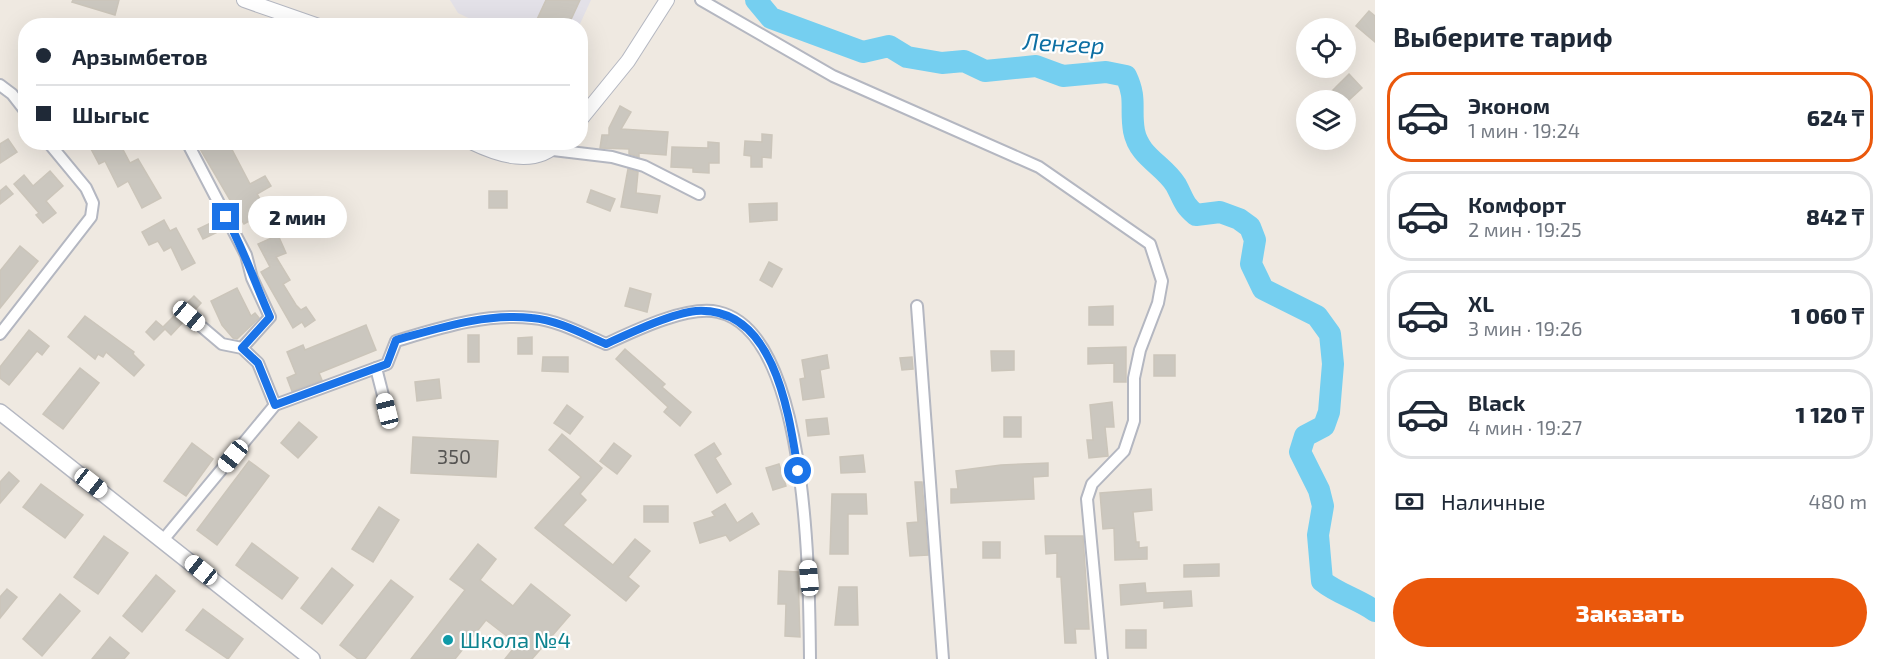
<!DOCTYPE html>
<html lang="ru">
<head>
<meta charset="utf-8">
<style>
  :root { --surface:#fff; --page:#f6f6f7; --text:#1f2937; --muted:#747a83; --line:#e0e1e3; --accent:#ea580c }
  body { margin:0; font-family:"Exo 2",sans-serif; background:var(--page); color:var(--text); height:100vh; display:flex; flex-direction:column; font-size:22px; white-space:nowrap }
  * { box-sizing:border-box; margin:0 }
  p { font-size:20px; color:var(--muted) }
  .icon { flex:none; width:33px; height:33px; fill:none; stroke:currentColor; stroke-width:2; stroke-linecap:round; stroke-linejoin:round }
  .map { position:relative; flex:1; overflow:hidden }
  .details { display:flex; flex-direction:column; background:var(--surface); width:510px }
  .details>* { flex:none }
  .top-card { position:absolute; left:18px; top:18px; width:570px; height:132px; border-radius:24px; box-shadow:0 6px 24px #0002; display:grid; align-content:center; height:132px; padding:0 18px; background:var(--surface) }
  .controls { position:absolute; left:1296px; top:18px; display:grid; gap:12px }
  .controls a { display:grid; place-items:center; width:60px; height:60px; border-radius:50%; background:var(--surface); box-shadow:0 6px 24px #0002; font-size:30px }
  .end { position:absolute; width:27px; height:27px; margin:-14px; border:8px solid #1a73e8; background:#fff; box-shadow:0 0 0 3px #fff }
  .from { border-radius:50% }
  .bubble { position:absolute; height:42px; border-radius:21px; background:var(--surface); box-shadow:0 6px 24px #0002; font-size:20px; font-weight:800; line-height:42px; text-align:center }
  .car { position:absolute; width:18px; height:36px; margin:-18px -9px; border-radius:8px; box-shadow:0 0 4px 2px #0007; background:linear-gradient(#fff 24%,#345 0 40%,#fff 0 76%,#345 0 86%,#fff 0) }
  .top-card b { display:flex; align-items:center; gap:21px; height:57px; font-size:22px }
  .top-card b+b { border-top:2px solid var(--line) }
  .top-card i { width:15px; height:15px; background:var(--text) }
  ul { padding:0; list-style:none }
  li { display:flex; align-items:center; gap:18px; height:90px; margin:0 12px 9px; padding:0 6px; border:3px solid var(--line); border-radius:24px }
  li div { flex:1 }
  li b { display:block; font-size:22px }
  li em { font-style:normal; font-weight:800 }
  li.on { border-color:var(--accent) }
  li>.icon { width:54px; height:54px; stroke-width:1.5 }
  h2 { padding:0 18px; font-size:27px; line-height:72px }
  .pay { display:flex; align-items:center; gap:15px; height:66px; padding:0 18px; font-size:22px }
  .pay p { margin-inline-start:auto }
  .cta { display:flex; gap:12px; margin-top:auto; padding:12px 18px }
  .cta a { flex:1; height:69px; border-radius:36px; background:var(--accent); color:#fff; font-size:24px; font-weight:800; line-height:69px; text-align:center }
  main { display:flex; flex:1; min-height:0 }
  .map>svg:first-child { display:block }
</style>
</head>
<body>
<main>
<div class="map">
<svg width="1375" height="659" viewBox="0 0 1375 659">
  <rect width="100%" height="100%" fill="#efe9e1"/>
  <path fill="#e3e1e8" d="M450,0H591L579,26L483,25L458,13Z"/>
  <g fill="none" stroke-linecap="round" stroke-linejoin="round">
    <path stroke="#75cff0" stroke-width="22" d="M756,0L771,18L863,52L889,46L907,57L942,63L964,61L985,71L1036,66L1063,76L1106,72L1126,76C1137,99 1130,108 1134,131C1139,157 1164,165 1176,185C1184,200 1183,204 1196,215L1220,212L1239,219L1250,227L1255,240L1251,264L1263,289L1317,316L1330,334L1333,364L1329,412L1324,426L1305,436L1300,452L1319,490L1323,506L1318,535L1322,581C1338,594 1358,599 1375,611"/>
  </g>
  <g fill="#cbc7bf" stroke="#cbc5ba" stroke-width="1.5">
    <path d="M73,0H119L115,15L72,2Z"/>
    <path d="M546,0H580L568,26H534Z"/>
    <path d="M1369,11L1375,16V42L1356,26Z"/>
    <path d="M1349,74L1362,88L1349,100H1338L1331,92Z"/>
    <path d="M620,106L631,112L621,129L668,132L666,155L639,153V157L629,154V149L600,148L602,135H609V128Z"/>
    <path d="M762,134L772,135L771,158L762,157V167H751V156L744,155L745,141L762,142Z"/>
    <path d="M8,139L17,152L0,163V144Z"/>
    <path d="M98,142H119L130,163L138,159L161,198L142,208L128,181L118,187L105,161L99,164L90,147Z"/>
    <path d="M196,142H228L250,184L265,176L271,186L257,194L267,211L244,224Z"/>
    <path d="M708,142L719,143V163H709V173L693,172V168L671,167L672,147L708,148Z"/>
    <path d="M628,169L638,172L636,193L660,196L657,213L621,207Z"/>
    <path d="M50,171L63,186L46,201L56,213L43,223L36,215L39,213L14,184L24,175L33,186Z"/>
    <path d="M6,186L13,194L0,204V191Z"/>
    <path d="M591,190L615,199L610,211L587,202Z"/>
    <rect x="489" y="191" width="18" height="17"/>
    <path d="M777,203V220L750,222L749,204Z"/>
    <path d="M219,219L224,229L203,239L198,229Z"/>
    <path d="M164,220L170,231L176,228L195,263L182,270L171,247L164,251L158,241L149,245L142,232Z"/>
    <path d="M278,235L286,253L276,257L290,280L283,284L296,305L301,310L306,307L315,320L305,327L302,322L293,328L261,272L270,267L258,244Z"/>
    <path d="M20,246L38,261L0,308V271Z"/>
    <path d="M769,262L782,269L772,287L760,280Z"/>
    <path d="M237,288L251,316L255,313L259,318L237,339L233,338L222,325L211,301Z"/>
    <path d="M630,288L651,294L647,312L625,306Z"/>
    <path d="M194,296L201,303L194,311H184L182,315L184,321L171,335L165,329L154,340L146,332L156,321L163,327Z"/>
    <path d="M1113,306V325H1089V307Z"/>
    <path d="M85,316L134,352L133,354L144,365L134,376L106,352L103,357L98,354L95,359L68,337Z"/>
    <path d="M366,325L376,350L319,373L322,380L292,391L287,378L296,374L287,352L303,345L305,350Z"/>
    <path d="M29,330L49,346L42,355L37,351L9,385L0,378V367Z"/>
    <rect x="468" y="335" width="11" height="27"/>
    <path d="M532,337V354H518V338Z"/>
    <path d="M1126,347V382H1114V363L1088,364V348Z"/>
    <path d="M625,349L665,384L662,387L691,412L680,426L664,412L668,407L616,359Z"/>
    <path d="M991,351H1014V370L992,371Z"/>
    <path d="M827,355L829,368L820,370L824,397L803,400L800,379L805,378L802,360Z"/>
    <rect x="1154" y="355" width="21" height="21"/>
    <path d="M543,357H568V372L542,371Z"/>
    <path d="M912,357L913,369L902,370L900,358Z"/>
    <path d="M80,368L99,383L63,429L43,414Z"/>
    <path d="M439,379L441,398L417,401L415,382Z"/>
    <path d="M1112,402L1114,427H1105L1108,456L1089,458L1087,440H1093L1090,405Z"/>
    <path d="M567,405L583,417L570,434L554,423Z"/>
    <rect x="1004" y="417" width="17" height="20"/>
    <path d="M827,418L829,434L808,436L806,420Z"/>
    <path d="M299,422L317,437L298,458L281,443Z"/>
    <path d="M562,434L602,468L580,494L586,500L563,525L613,565L635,539L650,551L628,577L639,586L626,601L535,528L581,477L549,450Z"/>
    <path d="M413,437L498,441L496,477L411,473Z"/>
    <path d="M192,443L213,459L186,496L164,481Z"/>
    <path d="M614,443L631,456L617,474L600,461Z"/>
    <path d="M714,443L721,454L715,458L731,484L717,493L695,455Z"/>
    <path d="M863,455L865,472L841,473L840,457Z"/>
    <path d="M249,461L269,476L217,545L197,530Z"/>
    <path d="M1048,463V476L1033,477L1034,499L951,503V489H958L956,471L1001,465Z"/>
    <path d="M779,464L786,486L773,490L766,468Z"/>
    <path d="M9,472L19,481L0,503V482Z"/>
    <path d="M915,482H922L928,555L910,556L907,523L918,522Z"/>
    <path d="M41,484L83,515L65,538L23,507Z"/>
    <path d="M1151,489L1152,510L1133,512L1136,542H1139V548L1147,547V559L1115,560L1114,528L1103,529L1100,493Z"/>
    <path d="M832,494H866L867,514H848V554H830Z"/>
    <path d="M725,504L737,523L752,513L759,524L730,541L726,535L700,543L694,523L715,516L712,512Z"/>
    <rect x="644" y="506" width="24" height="16"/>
    <path d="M379,507L399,520L373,562L352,549Z"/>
    <path d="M104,536L128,553L98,594L74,577Z"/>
    <path d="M1045,536H1083L1089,629H1075L1076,643H1065L1061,577H1057V553L1046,554Z"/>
    <rect x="983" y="542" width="17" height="16"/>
    <path d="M252,543L298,578L282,599L236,565Z"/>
    <path d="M478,544L496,559L480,580L513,606L531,584L570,615L532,659H505L517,644L486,620L455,659H411L465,590L450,579Z"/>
    <path d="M1219,564V576L1184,577V565Z"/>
    <path d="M332,568L353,585L322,624L301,608Z"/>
    <path d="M779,571L798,572L800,637L785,636L786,604H778Z"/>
    <path d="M156,575L175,591L142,632L123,616Z"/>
    <path d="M391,580L413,597L365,659H358L340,645Z"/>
    <path d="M1145,583L1146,593L1191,591L1192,606L1164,608V601L1121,605L1120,585Z"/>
    <path d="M839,587H857L858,625H835Z"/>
    <path d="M7,589L17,597L0,618V597Z"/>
    <path d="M60,594L80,611L42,656L23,639Z"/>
    <path d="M203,609L243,639L228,659L186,630Z"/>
    <rect x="1126" y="630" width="20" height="18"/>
    <path d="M110,637L129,653L124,659H92Z"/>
  </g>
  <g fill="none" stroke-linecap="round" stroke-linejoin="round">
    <g stroke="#b4b7c1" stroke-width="14">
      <g id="minor">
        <path d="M701,0L833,76L1039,167L1150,244L1162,281L1158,303L1140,350L1134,378V421L1124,451L1092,484L1087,499L1102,659"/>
        <path d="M0,85L12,94L26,112"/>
        <path d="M187,142L246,255L252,278L270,317L242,348"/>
        <path d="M553,150L612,157L644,166L699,194"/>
        <path d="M917,306L943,659"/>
        <path d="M189,316L222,344L242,348L258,363L275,405"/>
        <path d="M0,334L91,217L93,203L86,188L48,142"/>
        <path d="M376,368L387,411"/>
        <path d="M163,540L275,405L387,364L396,341C440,328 485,313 532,318C557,320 583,334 606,344C634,331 687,305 718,312C810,332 809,584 810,659"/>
      </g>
    </g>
    <g stroke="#b4b7c1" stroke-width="16">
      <g id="tertiary">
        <path d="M244,0L319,26"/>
        <path d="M580,120L628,61L667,0"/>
        <path d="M471,142C498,155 535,168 559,142"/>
      </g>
    </g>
    <g stroke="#b4b7c1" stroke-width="18">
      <path id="secondary" d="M0,412L312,659"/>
    </g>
    <use href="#minor" stroke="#fff" stroke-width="10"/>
    <use href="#tertiary" stroke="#fff" stroke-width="14"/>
    <use href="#secondary" stroke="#fff" stroke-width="15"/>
  </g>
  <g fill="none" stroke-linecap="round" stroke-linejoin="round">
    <path stroke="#1a73e8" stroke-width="8" d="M226,217C244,250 255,283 270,317L242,348L258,363L275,405L387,364L396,340C440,328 485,313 532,318C557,320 583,334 606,344C628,334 672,313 696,311C775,306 789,414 798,471"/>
  </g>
  <circle fill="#0f9aa8" stroke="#fff" stroke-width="2" cx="448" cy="640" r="6"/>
  <g text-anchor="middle" stroke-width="4.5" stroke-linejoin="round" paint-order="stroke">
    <g font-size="20" fill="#555452">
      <text x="454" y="464">350</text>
    </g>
    <g font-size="22" fill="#0d838f" stroke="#fff" text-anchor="start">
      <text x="460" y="648">Школа №4</text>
    </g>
    <g font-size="24" font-style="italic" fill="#0d6fa3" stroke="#fff">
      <text transform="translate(1064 44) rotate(3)" y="8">Ленгер</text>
    </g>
  </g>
</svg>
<div class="controls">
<a><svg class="icon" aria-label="locate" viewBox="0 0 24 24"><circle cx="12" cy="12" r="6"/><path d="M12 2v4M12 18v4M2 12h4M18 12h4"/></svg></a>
<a><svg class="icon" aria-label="layers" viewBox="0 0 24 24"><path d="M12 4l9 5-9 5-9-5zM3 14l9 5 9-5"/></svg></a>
</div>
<i class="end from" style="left:798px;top:471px"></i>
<i class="end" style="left:226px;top:217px"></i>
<div class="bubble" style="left:248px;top:196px;width:99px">2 мин</div>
<i class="car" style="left:189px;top:316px;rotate:130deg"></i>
<i class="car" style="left:387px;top:411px;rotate:346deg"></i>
<i class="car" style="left:233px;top:456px;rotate:219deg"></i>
<i class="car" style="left:91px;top:483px;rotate:128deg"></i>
<i class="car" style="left:201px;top:570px;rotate:309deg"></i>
<i class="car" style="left:809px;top:578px;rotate:355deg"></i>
<div class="top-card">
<b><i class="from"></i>Арзымбетов</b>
<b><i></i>Шыгыс</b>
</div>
</div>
<section class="details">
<h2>Выберите тариф</h2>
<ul>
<li class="on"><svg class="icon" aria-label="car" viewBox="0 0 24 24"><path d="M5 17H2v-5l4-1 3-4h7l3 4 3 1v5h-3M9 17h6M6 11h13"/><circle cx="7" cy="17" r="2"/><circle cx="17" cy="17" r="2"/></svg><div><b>Эконом</b><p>1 мин · 19:24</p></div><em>624 ₸</em></li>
<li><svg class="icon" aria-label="car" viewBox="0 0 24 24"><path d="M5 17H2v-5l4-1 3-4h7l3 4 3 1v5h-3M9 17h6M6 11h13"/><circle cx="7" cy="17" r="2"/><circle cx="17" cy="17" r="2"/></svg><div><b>Комфорт</b><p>2 мин · 19:25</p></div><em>842 ₸</em></li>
<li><svg class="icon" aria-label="car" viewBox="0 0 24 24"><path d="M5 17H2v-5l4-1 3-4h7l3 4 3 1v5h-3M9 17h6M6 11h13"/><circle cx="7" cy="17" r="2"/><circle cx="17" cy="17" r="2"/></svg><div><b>XL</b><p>3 мин · 19:26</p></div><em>1 060 ₸</em></li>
<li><svg class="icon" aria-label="car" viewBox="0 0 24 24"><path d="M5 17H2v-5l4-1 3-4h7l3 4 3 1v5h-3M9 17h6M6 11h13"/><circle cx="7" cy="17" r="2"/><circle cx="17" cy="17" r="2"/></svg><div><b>Black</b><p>4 мин · 19:27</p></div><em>1 120 ₸</em></li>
</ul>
<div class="pay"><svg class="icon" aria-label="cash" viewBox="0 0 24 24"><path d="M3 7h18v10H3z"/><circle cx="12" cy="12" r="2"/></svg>Наличные<p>480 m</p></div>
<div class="cta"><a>Заказать</a></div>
</section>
</main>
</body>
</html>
